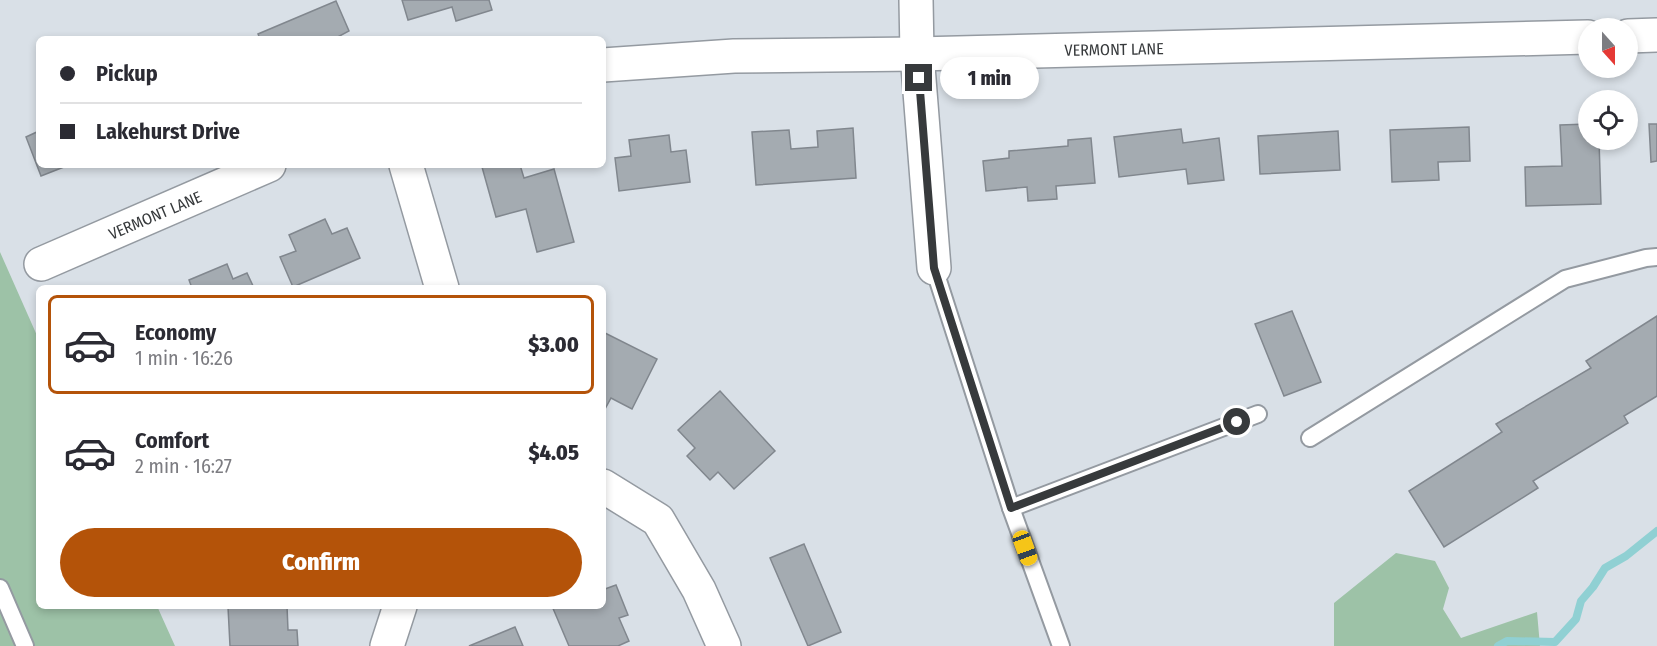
<!DOCTYPE html>
<html lang="en">
<head>
<meta charset="utf-8">
<style>
  :root { --surface:#fff; --page:#f7f7f7; --text:#2b2b33; --muted:#7c7c81; --line:#e1e1e2; --accent:#b45309 }
  body { margin:0; font-family:"Fira Sans Condensed",sans-serif; background:var(--page); color:var(--text); height:100vh; display:flex; flex-direction:column; font-size:22px; white-space:nowrap }
  * { box-sizing:border-box; margin:0 }
  p { font-size:20px; color:var(--muted) }
  .icon { flex:none; width:33px; height:33px; fill:none; stroke:currentColor; stroke-width:2; stroke-linecap:round; stroke-linejoin:round }
  .map { position:relative; flex:1; overflow:hidden }
  .sheet { position:absolute; left:36px; top:285px; width:570px; height:324px; display:flex; flex-direction:column; background:var(--surface); border-radius:9px; box-shadow:0 3px 9px #0003 }
  .sheet>* { flex:none }
  .hud { position:absolute; left:36px; top:36px; width:570px; height:132px; border-radius:9px; box-shadow:0 3px 9px #0003; display:grid; align-content:center; height:132px; padding:0 24px; background:var(--surface) }
  .needle { width:39px; rotate:159deg }
  .controls { position:absolute; left:1578px; top:18px; display:grid; gap:12px }
  .controls a { display:grid; place-items:center; width:60px; height:60px; border-radius:50%; background:var(--surface); box-shadow:0 3px 9px #0003; font-size:30px }
  .end { position:absolute; width:27px; height:27px; margin:-14px; border:8px solid #373a3c; background:#fff; box-shadow:0 0 0 3px #fff }
  .from { border-radius:50% }
  .bubble { position:absolute; height:42px; border-radius:21px; background:var(--surface); box-shadow:0 3px 9px #0003; font-size:20px; font-weight:800; line-height:42px; text-align:center }
  .car { position:absolute; width:18px; height:36px; margin:-18px -9px; border-radius:8px; box-shadow:0 0 4px 2px #0007; background:linear-gradient(#f5c518 24%,#345 0 40%,#f5c518 0 76%,#345 0 86%,#f5c518 0) }
  .hud b { display:flex; align-items:center; gap:21px; height:57px; font-size:22px }
  .hud b+b { border-top:2px solid var(--line) }
  .hud i { width:15px; height:15px; background:var(--text) }
  ul { padding:10px 0 0; list-style:none }
  li { display:flex; align-items:center; gap:18px; height:99px; margin:0 12px 9px; padding:0 12px; border:3px solid transparent; border-radius:9px }
  li div { flex:1 }
  li b { display:block; font-size:22px }
  li em { font-style:normal; font-weight:800 }
  li.on { border-color:var(--accent) }
  li>.icon { width:54px; height:54px; stroke-width:1.5 }
  .primary-button { display:flex; gap:12px; margin-top:auto; padding:12px 24px }
  .primary-button a { flex:1; height:69px; border-radius:36px; background:var(--accent); color:#fff; font-size:24px; font-weight:800; line-height:69px; text-align:center }
  .map>svg:first-child { display:block }
</style>
</head>
<body>
<div class="map">
<svg width="1657" height="646" viewBox="0 0 1657 646">
  <rect width="100%" height="100%" fill="#d9e0e7"/>
  <g fill="#9dc2a7">
    <path d="M0,252L39,340V606H157L175,646H0Z"/>
    <path d="M1396,553L1435,561L1449,588L1443,609L1461,638L1537,612L1540,646H1334V603Z"/>
  </g>
  <g fill="none" stroke-linecap="round" stroke-linejoin="round">
    <path stroke="#90d0d3" stroke-width="8" d="M1498,646L1507,641L1555,642L1576,619L1581,601L1593,587L1605,568L1626,556L1657,531"/>
  </g>
  <g fill="#a4abb1" stroke="#81878e" stroke-width="1.5">
    <path d="M402,0H489L492,10L456,21L452,7L408,20Z"/>
    <path d="M336,1L349,31L334,39H260L258,34Z"/>
    <path d="M1588,124V140H1599L1601,204L1526,206L1525,167L1562,166L1560,125Z"/>
    <path d="M1649,124H1657V161L1651,162Z"/>
    <path d="M1469,127L1470,161L1438,162L1439,180L1392,182L1390,130Z"/>
    <path d="M853,128L856,178L756,185L752,132L789,130L791,149L818,147L817,131Z"/>
    <path d="M1181,129L1183,143L1219,138L1224,180L1188,184L1186,169L1119,177L1114,137Z"/>
    <path d="M39,131V165H69L41,176L26,137Z"/>
    <path d="M1338,131L1340,170L1260,174L1258,136Z"/>
    <path d="M669,135L671,152L686,150L690,182L619,191L615,158L631,156L629,140Z"/>
    <path d="M1091,138L1095,183L1056,186L1057,199L1028,201L1027,187L986,191L983,161L1009,158V151L1068,146V140Z"/>
    <path d="M490,165H520L524,178L554,169L574,242L537,252L526,209L496,217L482,167Z"/>
    <path d="M325,219L332,234L347,228L360,258L293,287L280,257L296,251L289,235Z"/>
    <path d="M227,264L233,279L247,273L254,288H192L189,280Z"/>
    <path d="M1292,311L1321,382L1284,396L1255,324Z"/>
    <path d="M1657,316V396L1624,416L1628,423L1533,481L1538,488L1444,547L1409,491L1502,432L1496,424L1591,368L1586,361Z"/>
    <path d="M603,332L657,359L632,409L611,398L605,409L603,408Z"/>
    <path d="M720,391L775,451L734,489L718,472L710,480L687,456L695,448L678,430Z"/>
    <path d="M804,544L841,632L808,646L770,558Z"/>
    <path d="M603,584L605,589L616,585L628,615L619,618L629,641L618,646H569L552,606H603Z"/>
    <path d="M287,606L288,630H297L298,646H230L228,607Z"/>
    <path d="M515,627L523,646H469Z"/>
  </g>
  <g fill="none" stroke-linecap="round" stroke-linejoin="round">
    <g stroke="#949aa1" stroke-width="20">
      <g id="lane">
        <path d="M934,268L1011,508L1061,646"/>
        <path d="M1310,438L1565,279L1646,258L1657,257"/>
        <path d="M1011,508L1258,414"/>
        <path d="M0,588L25,646"/>
      </g>
    </g>
    <g stroke="#949aa1" stroke-width="36">
      <g id="street">
        <path d="M916,0L917,54L934,268"/>
        <path d="M1628,36L1657,35"/>
        <path d="M603,65L734,56L917,54L1588,37"/>
        <path d="M406,165L442,288"/>
        <path d="M41,264L269,165"/>
        <path d="M603,486L658,520L699,590L724,646"/>
        <path d="M387,646L400,606"/>
      </g>
    </g>
    <use href="#lane" stroke="#fff" stroke-width="16"/>
    <use href="#street" stroke="#fff" stroke-width="33"/>
  </g>
  <g fill="none" stroke-linecap="round" stroke-linejoin="round">
    <path stroke="#373a3c" stroke-width="8" d="M919,78L934,268L1011,508L1237,422"/>
  </g>
  <g text-anchor="middle" stroke-width="5" stroke-linejoin="round" paint-order="stroke">
    <g font-size="16" fill="#373a3c" stroke="#fff">
      <text transform="translate(1114 49) rotate(-1)" y="6">VERMONT LANE</text>
      <text transform="translate(155 215) rotate(-23)" y="6">VERMONT LANE</text>
    </g>
  </g>
</svg>
<div class="controls">
<a><svg class="needle" viewBox="-14 -14 28 28"><path d="M0-13l5 13h-10z" fill="#e53935"/><path d="M0 13l5-13h-10z" fill="#7c7c81"/></svg></a>
<a><svg class="icon" aria-label="locate" viewBox="0 0 24 24"><circle cx="12" cy="12" r="6"/><path d="M12 2v4M12 18v4M2 12h4M18 12h4"/></svg></a>
</div>
<i class="end from" style="left:1237px;top:422px"></i>
<i class="end" style="left:919px;top:78px"></i>
<div class="bubble" style="left:940px;top:57px;width:99px">1 min</div>
<i class="car" style="left:1025px;top:548px;rotate:160deg"></i>
<div class="hud">
<b><i class="from"></i>Pickup</b>
<b><i></i>Lakehurst Drive</b>
</div>
<section class="sheet">
<ul>
<li class="on"><svg class="icon" aria-label="car" viewBox="0 0 24 24"><path d="M5 17H2v-5l4-1 3-4h7l3 4 3 1v5h-3M9 17h6M6 11h13"/><circle cx="7" cy="17" r="2"/><circle cx="17" cy="17" r="2"/></svg><div><b>Economy</b><p>1 min · 16:26</p></div><em>$3.00</em></li>
<li><svg class="icon" aria-label="car" viewBox="0 0 24 24"><path d="M5 17H2v-5l4-1 3-4h7l3 4 3 1v5h-3M9 17h6M6 11h13"/><circle cx="7" cy="17" r="2"/><circle cx="17" cy="17" r="2"/></svg><div><b>Comfort</b><p>2 min · 16:27</p></div><em>$4.05</em></li>
</ul>
<div class="primary-button"><a>Confirm</a></div>
</section>
</div>
</body>
</html>
